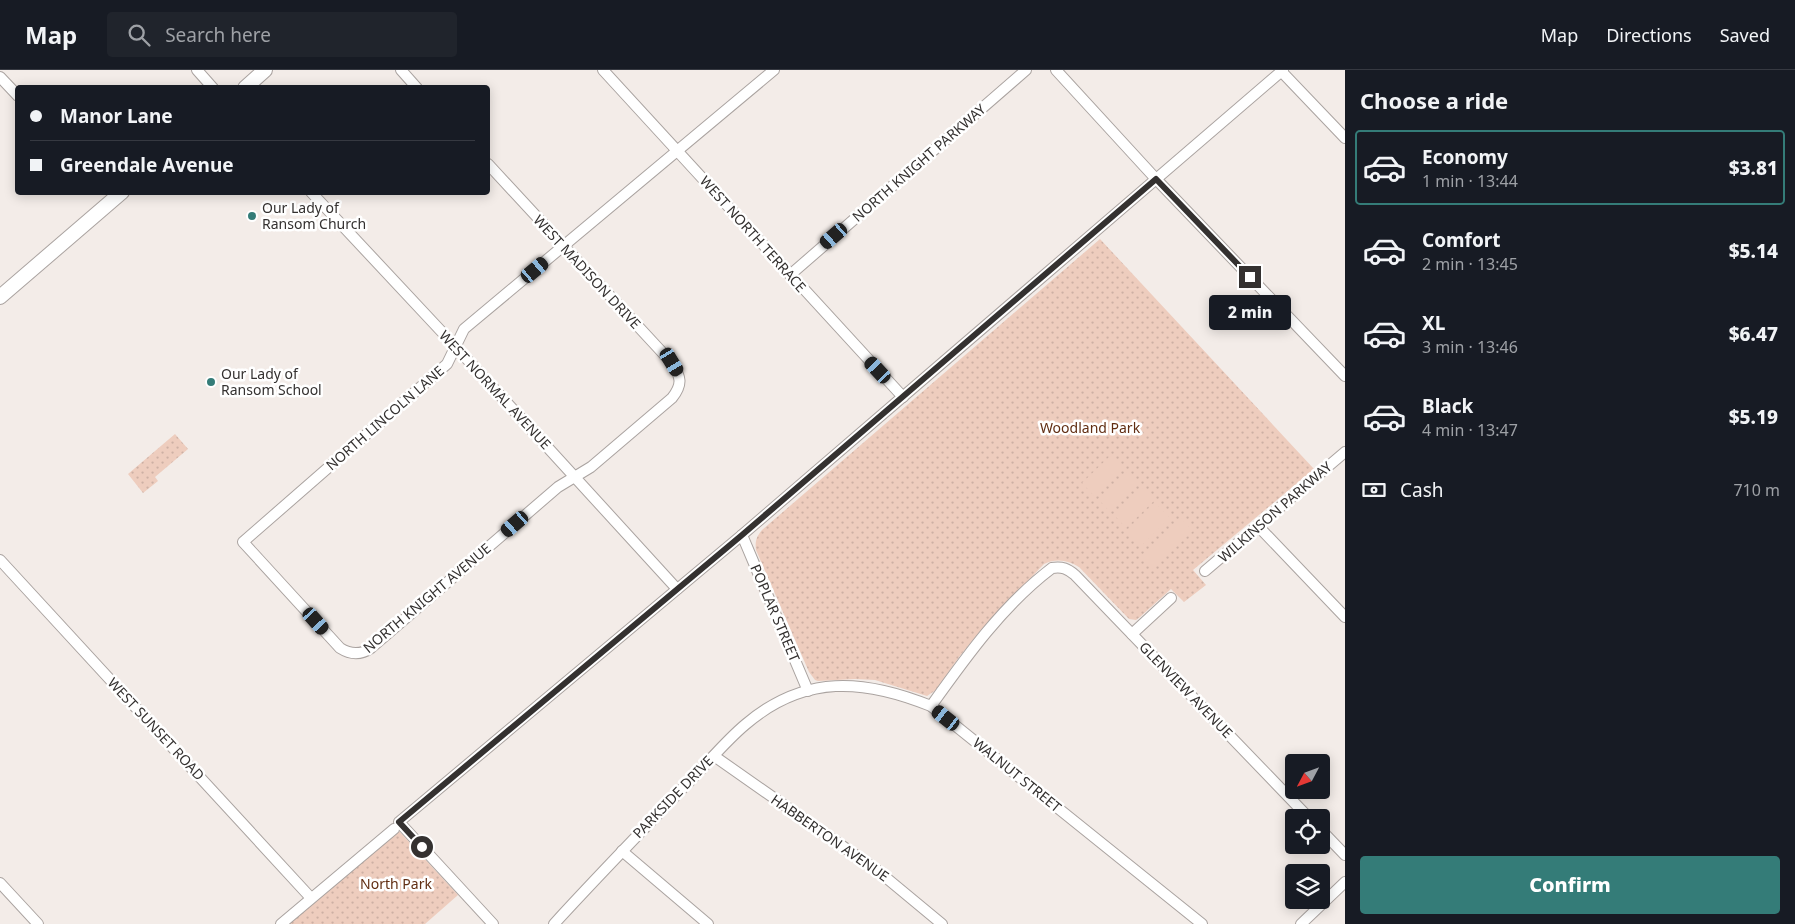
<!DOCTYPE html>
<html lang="en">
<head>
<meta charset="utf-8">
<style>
  :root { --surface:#171b24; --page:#20242c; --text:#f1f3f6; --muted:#9ea1a6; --line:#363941; --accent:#347c78 }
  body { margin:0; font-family:"Noto Sans",sans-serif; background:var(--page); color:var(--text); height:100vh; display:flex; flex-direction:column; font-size:19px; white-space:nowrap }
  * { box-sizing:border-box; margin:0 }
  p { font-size:16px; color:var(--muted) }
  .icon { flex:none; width:28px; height:28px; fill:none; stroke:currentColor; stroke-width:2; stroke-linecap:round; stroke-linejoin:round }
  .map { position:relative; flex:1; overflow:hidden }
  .panel { display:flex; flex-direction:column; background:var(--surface); width:450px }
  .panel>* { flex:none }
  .guide { position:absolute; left:15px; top:15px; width:475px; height:110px; border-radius:5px; box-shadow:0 2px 12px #0003; display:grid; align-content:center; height:110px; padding:0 15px; background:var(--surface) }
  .needle { width:32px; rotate:229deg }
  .fabs { position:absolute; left:1285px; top:684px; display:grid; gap:10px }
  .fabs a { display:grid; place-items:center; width:45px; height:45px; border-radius:5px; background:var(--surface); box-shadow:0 2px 12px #0003; font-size:25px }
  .end { position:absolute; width:22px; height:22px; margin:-11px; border:6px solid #343130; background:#fff; box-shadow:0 0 0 2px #fff }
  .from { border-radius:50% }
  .bubble { position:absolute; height:35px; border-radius:5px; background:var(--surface); box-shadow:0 2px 12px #0003; font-size:16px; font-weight:800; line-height:35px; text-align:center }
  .car { position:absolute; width:15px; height:30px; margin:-15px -8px; border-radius:6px; box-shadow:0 0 4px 1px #0007; background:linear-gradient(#222 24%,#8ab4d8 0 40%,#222 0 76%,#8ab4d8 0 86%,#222 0) }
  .guide b { display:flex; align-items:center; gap:18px; height:48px; font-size:19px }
  .guide b+b { border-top:1px solid var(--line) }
  .guide i { width:12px; height:12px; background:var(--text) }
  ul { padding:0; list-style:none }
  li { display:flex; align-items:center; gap:15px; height:75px; margin:0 10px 8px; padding:0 5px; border:2px solid transparent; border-radius:5px }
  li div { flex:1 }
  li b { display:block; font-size:19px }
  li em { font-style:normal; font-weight:800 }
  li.current { border-color:var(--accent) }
  li>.icon { width:45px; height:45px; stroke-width:1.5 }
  h2 { padding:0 15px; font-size:22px; line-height:60px }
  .pay { display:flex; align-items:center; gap:12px; height:55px; padding:0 15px; font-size:19px }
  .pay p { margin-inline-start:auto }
  .primary-button { display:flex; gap:10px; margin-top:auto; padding:10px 15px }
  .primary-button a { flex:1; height:58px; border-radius:5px; background:var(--accent); color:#fff; font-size:20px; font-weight:800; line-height:58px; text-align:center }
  header { display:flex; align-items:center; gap:30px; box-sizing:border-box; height:70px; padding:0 25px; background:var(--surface); border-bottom:1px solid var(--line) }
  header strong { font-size:24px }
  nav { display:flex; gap:28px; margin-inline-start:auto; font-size:18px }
  .search { width:350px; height:45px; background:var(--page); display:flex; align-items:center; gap:12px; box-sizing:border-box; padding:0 18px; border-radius:5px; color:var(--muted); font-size:19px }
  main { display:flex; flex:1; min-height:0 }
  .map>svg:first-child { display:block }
</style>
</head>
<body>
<header>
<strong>Map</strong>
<div class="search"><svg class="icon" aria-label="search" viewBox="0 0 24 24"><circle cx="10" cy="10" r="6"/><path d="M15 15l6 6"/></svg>Search here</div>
<nav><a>Map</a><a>Directions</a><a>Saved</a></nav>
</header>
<main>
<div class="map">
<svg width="1345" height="854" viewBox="0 0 1345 854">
  <defs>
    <pattern id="grass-dots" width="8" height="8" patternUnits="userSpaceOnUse" patternTransform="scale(1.25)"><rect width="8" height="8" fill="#eecdbe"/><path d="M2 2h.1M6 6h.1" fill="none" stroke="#cdb0a4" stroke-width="1.8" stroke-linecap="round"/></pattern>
  </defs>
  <rect width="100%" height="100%" fill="#f3ece8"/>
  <g fill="url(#grass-dots)">
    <path d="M1100,169L1314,399L1193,500L1206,515L1184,532L1171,519L1140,547L1136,550L1129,549L1079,497C1068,490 1056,488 1044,494L982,559L959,587L936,620L927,626L875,610L855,609L818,611L815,610L809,602L756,480C755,472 756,467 762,460Z"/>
    <path d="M175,364L188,379L155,407L158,411L143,423L128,404Z"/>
    <path d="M398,760L458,825L425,854H289Z"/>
  </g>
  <g fill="#eecdbe">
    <path d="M1110,386L1122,399L1094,426L1082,413Z"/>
    <path d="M1126,402L1138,415L1110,442L1098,429Z"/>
    <path d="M1142,418L1154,431L1126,458L1114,445Z"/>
    <path d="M1157,435L1170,448L1142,475L1129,462Z"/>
    <path d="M1181,448L1193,461L1153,499L1141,486Z"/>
  </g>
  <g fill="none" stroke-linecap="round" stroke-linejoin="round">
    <g stroke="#aaa3a0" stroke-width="12">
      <g id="minor">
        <path d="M197,0L213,18"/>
        <path d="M401,0L417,18"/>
        <path d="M603,0L903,327"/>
        <path d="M1056,0L1156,109L1345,306"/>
        <path d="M1281,1L1345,68"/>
        <path d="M0,7L18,26"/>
        <path d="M488,94L672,293C681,307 683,314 672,328L591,397L558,417L371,578C361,585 351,585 340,578L243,472L447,294L464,259L774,0"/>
        <path d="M311,122L455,276L677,519"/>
        <path d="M790,205L1026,0"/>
        <path d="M1258,456L1345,547"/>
        <path d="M742,465L808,621"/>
        <path d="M0,490L311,828"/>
        <path d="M1205,501L1345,382"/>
        <path d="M1132,564L1171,528"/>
        <path d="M931,636C966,587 1003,535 1052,498C1062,496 1068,499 1075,505L1309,748"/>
        <path d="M714,686L878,801L942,854"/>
        <path d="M1321,760L1345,785"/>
        <path d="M622,781L708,854"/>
        <path d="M0,813L38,854"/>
        <path d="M281,854L394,759"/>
        <path d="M493,854L399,752L742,465L1283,0"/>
        <path d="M554,854C596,808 639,764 682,719C704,698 723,673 746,654C805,604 864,609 931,636L1202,854"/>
        <path d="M1301,854L1345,812"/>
      </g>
    </g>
    <g stroke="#aaa3a0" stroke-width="16">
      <g id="secondary">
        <path d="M245,18L265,0"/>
        <path d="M0,227L122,122"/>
      </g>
    </g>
    <use href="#minor" stroke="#fff" stroke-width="10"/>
    <use href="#secondary" stroke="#fff" stroke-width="14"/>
  </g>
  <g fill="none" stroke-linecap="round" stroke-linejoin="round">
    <path stroke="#343130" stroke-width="6" d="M422,777L399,752L742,465L1156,109L1250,207"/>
  </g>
  <g fill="#347c78" stroke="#fff" stroke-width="2">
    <circle cx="252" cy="146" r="5"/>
    <circle cx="211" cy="312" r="5"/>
  </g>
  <g text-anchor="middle" stroke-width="5" stroke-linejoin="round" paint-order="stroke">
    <g font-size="14" fill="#343130" stroke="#fff">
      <text transform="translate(919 93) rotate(-41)" y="5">NORTH KNIGHT PARKWAY</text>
      <text transform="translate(753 164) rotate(48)" y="5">WEST NORTH TERRACE</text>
      <text transform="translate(587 202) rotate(47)" y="5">WEST MADISON DRIVE</text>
      <text transform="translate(495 320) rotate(47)" y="5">WEST NORMAL AVENUE</text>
      <text transform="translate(385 348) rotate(-41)" y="5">NORTH LINCOLN LANE</text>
      <text transform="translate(1275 442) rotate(-41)" y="5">WILKINSON PARKWAY</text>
      <text transform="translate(427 528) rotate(-40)" y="5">NORTH KNIGHT AVENUE</text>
      <text transform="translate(775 543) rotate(67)" y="5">POPLAR STREET</text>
      <text transform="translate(1186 620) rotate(46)" y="5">GLENVIEW AVENUE</text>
      <text transform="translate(156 659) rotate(47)" y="5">WEST SUNSET ROAD</text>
      <text transform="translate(1017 705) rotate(39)" y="5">WALNUT STREET</text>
      <text transform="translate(673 727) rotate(-46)" y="5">PARKSIDE DRIVE</text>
      <text transform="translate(830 768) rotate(35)" y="5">HABBERTON AVENUE</text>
    </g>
    <g font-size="14" fill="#343130" stroke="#fff" text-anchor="start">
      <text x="262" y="143">Our Lady of<tspan x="262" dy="16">Ransom Church</tspan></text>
      <text x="221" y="309">Our Lady of<tspan x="221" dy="16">Ransom School</tspan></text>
    </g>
    <g font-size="14" fill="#612e13" stroke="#fff">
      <text x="1090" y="363">Woodland Park</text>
      <text x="396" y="819">North Park</text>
    </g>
  </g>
</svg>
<div class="fabs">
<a><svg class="needle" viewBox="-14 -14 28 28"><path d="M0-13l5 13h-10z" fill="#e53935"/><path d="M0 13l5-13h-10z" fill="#9ea1a6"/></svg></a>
<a><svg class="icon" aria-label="locate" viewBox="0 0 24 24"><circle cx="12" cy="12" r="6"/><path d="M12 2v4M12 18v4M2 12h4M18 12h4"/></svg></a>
<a><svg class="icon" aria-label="layers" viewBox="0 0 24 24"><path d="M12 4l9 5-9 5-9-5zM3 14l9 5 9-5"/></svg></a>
</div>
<i class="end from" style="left:422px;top:777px"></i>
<i class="end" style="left:1250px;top:207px"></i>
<div class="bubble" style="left:1209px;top:225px;width:82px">2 min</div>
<i class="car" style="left:834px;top:166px;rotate:229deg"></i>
<i class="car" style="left:535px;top:200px;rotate:50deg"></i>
<i class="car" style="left:672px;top:292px;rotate:149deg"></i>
<i class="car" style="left:878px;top:300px;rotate:317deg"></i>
<i class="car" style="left:515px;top:454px;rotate:229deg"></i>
<i class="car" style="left:316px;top:551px;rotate:138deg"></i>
<i class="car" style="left:946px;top:648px;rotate:308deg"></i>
<div class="guide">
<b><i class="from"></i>Manor Lane</b>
<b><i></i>Greendale Avenue</b>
</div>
</div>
<section class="panel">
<h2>Choose a ride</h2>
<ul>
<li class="current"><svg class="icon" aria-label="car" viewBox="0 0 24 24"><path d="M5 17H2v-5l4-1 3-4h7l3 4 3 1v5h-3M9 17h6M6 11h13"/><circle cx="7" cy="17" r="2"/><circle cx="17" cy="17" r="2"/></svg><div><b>Economy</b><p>1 min · 13:44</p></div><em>$3.81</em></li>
<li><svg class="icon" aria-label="car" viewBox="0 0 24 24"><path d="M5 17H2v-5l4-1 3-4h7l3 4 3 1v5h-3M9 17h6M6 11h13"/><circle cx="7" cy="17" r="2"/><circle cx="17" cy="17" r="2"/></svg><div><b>Comfort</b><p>2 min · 13:45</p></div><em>$5.14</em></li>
<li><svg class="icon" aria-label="car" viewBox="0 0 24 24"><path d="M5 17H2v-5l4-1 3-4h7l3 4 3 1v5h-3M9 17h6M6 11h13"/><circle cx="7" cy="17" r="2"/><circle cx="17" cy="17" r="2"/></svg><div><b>XL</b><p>3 min · 13:46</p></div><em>$6.47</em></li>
<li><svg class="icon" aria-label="car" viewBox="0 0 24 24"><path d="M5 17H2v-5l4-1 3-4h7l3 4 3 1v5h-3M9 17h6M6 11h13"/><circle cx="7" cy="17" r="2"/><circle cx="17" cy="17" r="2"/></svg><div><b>Black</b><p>4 min · 13:47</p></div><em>$5.19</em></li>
</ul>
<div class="pay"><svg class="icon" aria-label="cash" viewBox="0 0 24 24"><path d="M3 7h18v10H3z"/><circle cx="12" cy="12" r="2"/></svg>Cash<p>710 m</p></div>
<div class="primary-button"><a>Confirm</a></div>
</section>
</main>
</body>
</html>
